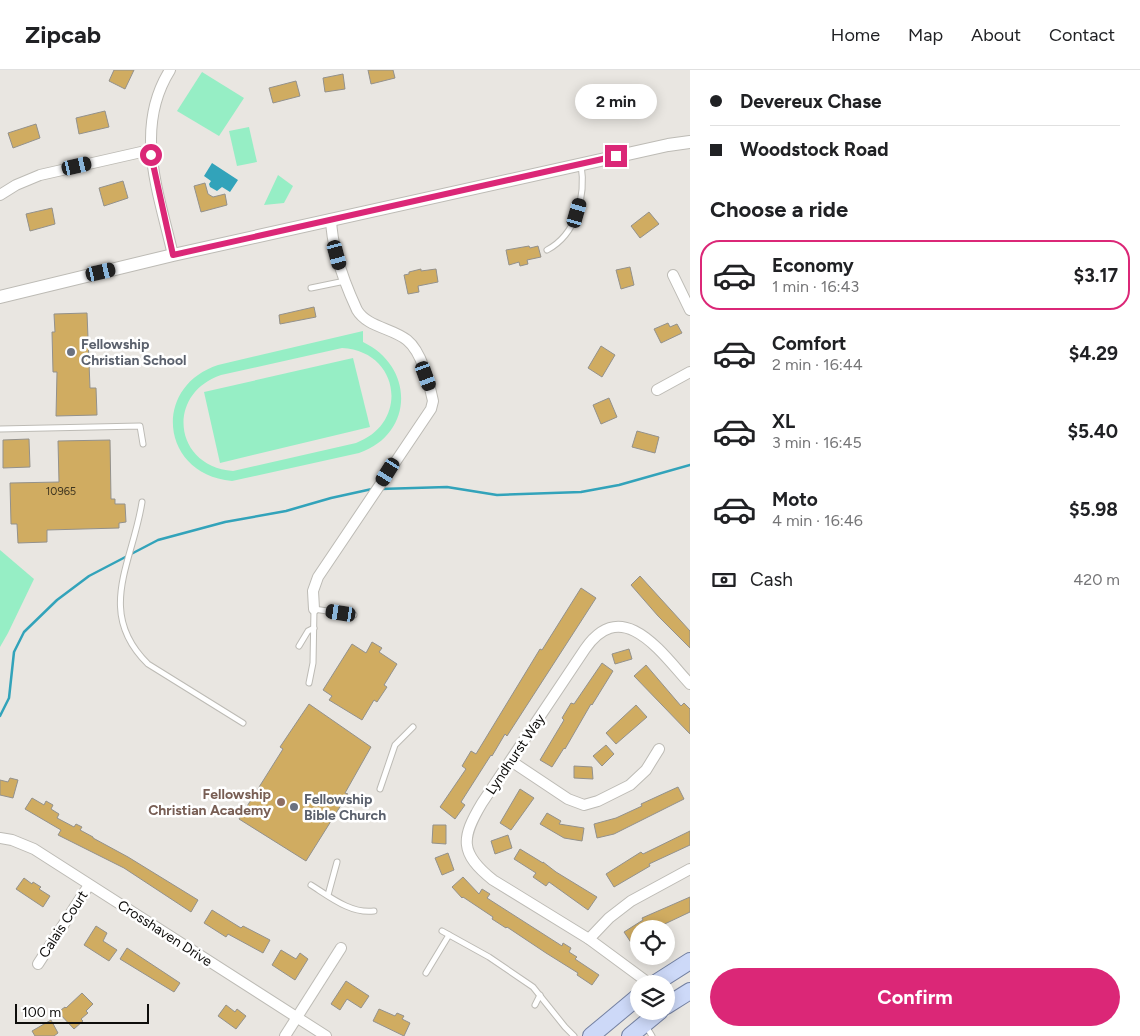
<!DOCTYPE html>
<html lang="en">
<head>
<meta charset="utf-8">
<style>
  :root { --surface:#fff; --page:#f6f6f6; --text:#202124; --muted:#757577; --line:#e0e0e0; --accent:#db2777 }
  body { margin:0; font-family:Figtree,sans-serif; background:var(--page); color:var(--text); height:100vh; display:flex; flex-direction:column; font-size:19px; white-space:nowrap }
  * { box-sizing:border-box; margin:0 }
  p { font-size:16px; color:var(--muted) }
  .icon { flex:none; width:28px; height:28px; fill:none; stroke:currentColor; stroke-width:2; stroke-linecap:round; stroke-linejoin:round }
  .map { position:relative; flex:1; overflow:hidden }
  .sheet { display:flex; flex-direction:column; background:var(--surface); width:450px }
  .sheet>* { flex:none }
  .hud { display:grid; align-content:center; height:110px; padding:0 20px; background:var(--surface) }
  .fabs { position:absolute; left:630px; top:850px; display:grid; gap:10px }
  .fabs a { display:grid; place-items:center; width:45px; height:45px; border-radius:50%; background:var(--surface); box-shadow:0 2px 12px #0003; font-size:25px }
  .scale { position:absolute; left:15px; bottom:12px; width:134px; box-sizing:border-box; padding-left:5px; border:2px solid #0e0d0b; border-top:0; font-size:14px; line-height:18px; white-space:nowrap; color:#0e0d0b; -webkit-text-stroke:4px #fff; paint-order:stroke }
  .end { position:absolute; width:22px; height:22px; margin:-11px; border:6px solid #db2777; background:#fff; box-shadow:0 0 0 2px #fff }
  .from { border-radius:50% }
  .bubble { position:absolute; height:35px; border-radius:18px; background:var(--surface); box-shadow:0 2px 12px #0003; font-size:16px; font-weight:700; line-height:35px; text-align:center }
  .car { position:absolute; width:15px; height:30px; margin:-15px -8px; border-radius:6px; box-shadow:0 0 4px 1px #0007; background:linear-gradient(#222 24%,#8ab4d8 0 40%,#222 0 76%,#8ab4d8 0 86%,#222 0) }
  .hud b { display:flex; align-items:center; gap:18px; height:48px; font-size:19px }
  .hud b+b { border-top:1px solid var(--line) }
  .hud i { width:12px; height:12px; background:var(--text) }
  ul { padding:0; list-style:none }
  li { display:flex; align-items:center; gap:15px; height:70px; margin:0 10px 8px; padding:0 10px; border:2px solid transparent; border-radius:20px }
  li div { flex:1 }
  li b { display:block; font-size:19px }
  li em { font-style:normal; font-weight:700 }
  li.current { border-color:var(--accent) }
  li>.icon { width:45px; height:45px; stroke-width:1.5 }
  h2 { padding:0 20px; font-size:22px; line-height:60px }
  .pay { display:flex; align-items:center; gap:12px; height:55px; padding:0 20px; font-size:19px }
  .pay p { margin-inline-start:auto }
  .action { display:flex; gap:10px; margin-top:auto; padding:10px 20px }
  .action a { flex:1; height:58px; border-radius:30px; background:var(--accent); color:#fff; font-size:20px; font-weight:700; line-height:58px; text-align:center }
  header { display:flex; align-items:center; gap:30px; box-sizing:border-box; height:70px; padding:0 25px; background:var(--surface); border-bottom:1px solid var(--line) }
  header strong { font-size:24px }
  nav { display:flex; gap:28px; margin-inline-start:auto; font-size:18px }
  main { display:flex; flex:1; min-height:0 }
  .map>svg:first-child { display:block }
</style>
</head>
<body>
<header>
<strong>Zipcab</strong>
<nav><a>Home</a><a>Map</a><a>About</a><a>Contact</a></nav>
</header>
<main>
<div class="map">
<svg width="690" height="966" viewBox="0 0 690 966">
  <rect width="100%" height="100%" fill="#e9e6e1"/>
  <g fill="#96eec5" fill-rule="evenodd">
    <path d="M202,2L244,28L219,66L177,41Z"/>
    <path d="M249,57L257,92L237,96L229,61Z"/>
    <path d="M278,105L293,116L284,133L264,135Z"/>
    <path d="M363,261V272C415,297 414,364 359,383L232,411C161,405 151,317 218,295ZM342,278C400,281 410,353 356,373L233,401C174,397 165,324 221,305Z"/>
    <path d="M353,288L370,357L220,393L204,322Z"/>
    <path d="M0,480L34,509L8,563L0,577Z"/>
  </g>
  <path fill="#32a3ba" d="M212,93L238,110L230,122L222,117L217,121L210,117L209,114L211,111L204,106Z"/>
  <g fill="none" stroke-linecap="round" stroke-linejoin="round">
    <g stroke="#32a3ba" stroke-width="2.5">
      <path d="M380,419L447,417L497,425L581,422L619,415L690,395"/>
      <path d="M0,646L9,628L14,582L24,562L57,530L89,506L158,470L225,452L286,441L331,428L372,419"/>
    </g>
  </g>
  <g fill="#d0ac61" stroke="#93918c">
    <path d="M114,0H134L125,19L109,11Z"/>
    <path d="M368,0H393L395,8L371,14Z"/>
    <path d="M343,4L345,19L325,22L323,8Z"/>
    <path d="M296,11L300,26L273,33L269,18Z"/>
    <path d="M105,41L109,57L79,64L76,48Z"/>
    <path d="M36,54L40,68L13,78L8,63Z"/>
    <path d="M123,111L128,128L104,136L99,118Z"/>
    <path d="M205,113L208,124L213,127L225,124L227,135L201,142L194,116Z"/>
    <path d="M52,138L55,154L30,161L26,144Z"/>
    <path d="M649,142L659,154L640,168L631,156Z"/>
    <path d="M529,176L530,178L538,176L541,187L527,190L528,194L520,196L519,192L509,195L506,180Z"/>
    <path d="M630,197L634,215L621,219L616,200Z"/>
    <path d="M421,199V201L436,199L438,212L418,216L419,222L408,224L404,205L409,204V202Z"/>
    <path d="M314,237L316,247L280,254L279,245Z"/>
    <path d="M87,243L90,318H96L97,345L56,346L57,302H53L52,262H55L54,244Z"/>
    <path d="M668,253L670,257L677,254L682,263L661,273L654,259Z"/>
    <path d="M601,276L615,285L602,307L588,298Z"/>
    <path d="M609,328L617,347L601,354L593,335Z"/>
    <path d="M637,361L659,367L655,383L632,377Z"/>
    <path d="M29,369L30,397L3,398V370Z"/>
    <path d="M110,370L111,429H115V434H125L126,452L119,453V458L47,460V472L18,473L17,454H11L10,413L59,412L58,371Z"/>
    <path d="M640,506L690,561V578L658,546L631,515Z"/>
    <path d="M581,518L596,528L507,666L505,664L492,686L491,685L461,732L465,735L455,749L440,737L466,699L462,696L471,681L476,684L540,579L542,580Z"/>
    <path d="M372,572L382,578L379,582L397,594L384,615L387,617L377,632L374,630L362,650L329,630L332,626L323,620L352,574L366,583Z"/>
    <path d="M629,579L632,589L615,594L612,584Z"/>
    <path d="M602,593L613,601L592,635L591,634L565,679L564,678L552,697L540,690L564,650L562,648L571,633L574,634Z"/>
    <path d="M646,595L681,636L684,633L690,639V664L634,606Z"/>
    <path d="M309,634L371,677L345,723L348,724L306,791L239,749L283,679L280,677Z"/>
    <path d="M636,635L647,647L616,674L606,663Z"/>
    <path d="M606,675L614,684L602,696L593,686Z"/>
    <path d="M574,696L592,697L593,709L574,708Z"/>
    <path d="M10,708L18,710L13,728L0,725V710L8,712Z"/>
    <path d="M678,717L684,729L614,764L597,768L594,754L616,748L642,736L641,734Z"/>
    <path d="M520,719L534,728L511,760L500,753Z"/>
    <path d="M32,728L44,735L46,731L53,735L51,739L59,744L57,748L74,757L76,754L82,757L80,760L93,767V768L128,787L198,830L191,842L124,798L58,765L61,760L25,739Z"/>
    <path d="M547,743L561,751L559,754L584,758L582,771L564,768L540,754Z"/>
    <path d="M433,755H446V774L432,773Z"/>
    <path d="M690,761V775L649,794L650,796L614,817L606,804L641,782L643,784Z"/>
    <path d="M508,765L512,778L495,784L491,771Z"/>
    <path d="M520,779L543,793V792L556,802L597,827L588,840L549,812L546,816L533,807L536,803L514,789Z"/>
    <path d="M448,783L454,800L442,805L435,788Z"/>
    <path d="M463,807L479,824L482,819L490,824L487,828L562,876L563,873L571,878L569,882L577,887L575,889L599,905L592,915L577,905L578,903L546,883L507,857L506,858L492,849L493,847L463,827L462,828L452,817Z"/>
    <path d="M24,808L32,814L33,812L41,817L39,819L50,826L43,837L16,819Z"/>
    <path d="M690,827V842L654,859H639V870L632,874L624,862L643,850L642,848Z"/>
    <path d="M212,840L241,858L243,856L270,870L263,883L228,864L226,867L204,853Z"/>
    <path d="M96,856L107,863L103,871L117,880L109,891L84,875Z"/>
    <path d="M127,878L180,913L174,922L120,889Z"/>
    <path d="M281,880L296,889L300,883L308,889L295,910L272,895Z"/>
    <path d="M346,911L369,926L361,938L347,929L340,940L331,934Z"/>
    <path d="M82,923L93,934L86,941L88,943L81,949L83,951L74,959L58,942L65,937L66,938Z"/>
    <path d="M226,935L235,942L237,939L246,946L236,959L218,946Z"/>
    <path d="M379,939L395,946L397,943L404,946L402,949L410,953L404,966L373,951Z"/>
    <path d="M51,950L58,963L54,966H35L32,961Z"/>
  </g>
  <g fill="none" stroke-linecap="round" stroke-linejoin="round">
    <g stroke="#bdbbb5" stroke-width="7">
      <g id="service">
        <path d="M547,180C577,164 586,126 581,94"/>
        <path d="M311,218L345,211"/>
        <path d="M0,359L140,356L143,374"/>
        <path d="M142,432C133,492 95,542 148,594L243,653"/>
        <path d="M299,576L308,561L314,558"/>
        <path d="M309,613L313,593L314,539L354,545"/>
        <path d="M380,719L395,675L413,657"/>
        <path d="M311,815C330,827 351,844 374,841"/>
        <path d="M328,825L337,792"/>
        <path d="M442,861L489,887L533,917L565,957L574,966"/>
        <path d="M426,903L449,865"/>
        <path d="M535,935L540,925"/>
        <path d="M646,956L652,966"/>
      </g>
    </g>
    <g stroke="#bdbbb5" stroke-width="12">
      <g id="minor">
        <path d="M170,0C133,59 159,123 173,185"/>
        <path d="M0,125L16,115L40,105L150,80"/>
        <path d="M673,205L690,240"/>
        <path d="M657,320L690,302"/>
        <path d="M314,539L313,521L318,507L431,339L433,331C429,313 422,282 407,270C392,258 367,257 357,240C344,212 332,180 331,149"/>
        <path d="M511,691L568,729L584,735L598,731L630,715L646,700L659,679"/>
        <path d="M0,768L12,770L34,779L326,966"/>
        <path d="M589,869L609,848L631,831L690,799"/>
        <path d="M38,894L89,815"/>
        <path d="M650,914L589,869L493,810C459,783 461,768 482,733L585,579C623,524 663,585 690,614"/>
        <path d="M285,966L341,878"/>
      </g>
    </g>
    <g stroke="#bdbbb5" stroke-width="14">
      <path id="tertiary" d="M0,227L173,185L668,75L690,72"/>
    </g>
    <g stroke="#7481a2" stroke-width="18">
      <g id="primary">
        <path d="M654,914L690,891"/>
        <path d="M666,936L690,921"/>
        <path d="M591,966L639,926"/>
        <path d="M630,966L660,941"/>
      </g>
    </g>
    <use href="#service" stroke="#fff" stroke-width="5"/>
    <use href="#minor" stroke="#fff" stroke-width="10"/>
    <use href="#tertiary" stroke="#fff" stroke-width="12"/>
    <use href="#primary" stroke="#cdd9f8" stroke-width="16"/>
  </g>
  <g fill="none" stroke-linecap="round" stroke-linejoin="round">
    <path stroke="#db2777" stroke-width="6" d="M151,85L173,185L616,86"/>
  </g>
  <g fill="#6b7280" stroke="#fff" stroke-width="2">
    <circle cx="71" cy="282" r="5"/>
    <circle cx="294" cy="737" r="5"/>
  </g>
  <circle fill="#8d6e63" stroke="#fff" stroke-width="2" cx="281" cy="732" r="5"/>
  <g text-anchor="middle" stroke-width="5" stroke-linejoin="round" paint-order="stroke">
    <g font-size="11" fill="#3e3520">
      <text x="61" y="425">10965</text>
    </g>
    <g font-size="14" font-weight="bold" fill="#5b616d" stroke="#fff" text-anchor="start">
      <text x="81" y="279">Fellowship<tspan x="81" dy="16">Christian School</tspan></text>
      <text x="304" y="734">Fellowship<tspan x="304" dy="16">Bible Church</tspan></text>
    </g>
    <g font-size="14" fill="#0e0d0b" stroke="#fff">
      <text transform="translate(515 684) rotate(-56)" y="5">Lyndhurst Way</text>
      <text transform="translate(63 854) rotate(-57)" y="5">Calais Court</text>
      <text transform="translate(165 863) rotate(33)" y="5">Crosshaven Drive</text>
    </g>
    <g font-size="14" font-weight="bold" fill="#785e54" stroke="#fff" text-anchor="end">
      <text x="271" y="729">Fellowship<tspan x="271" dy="16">Christian Academy</tspan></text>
    </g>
  </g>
</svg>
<div class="fabs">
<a><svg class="icon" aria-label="locate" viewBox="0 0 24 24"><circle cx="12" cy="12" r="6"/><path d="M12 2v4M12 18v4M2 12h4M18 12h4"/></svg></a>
<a><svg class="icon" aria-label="layers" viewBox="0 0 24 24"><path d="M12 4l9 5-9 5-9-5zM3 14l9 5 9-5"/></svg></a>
</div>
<div class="scale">100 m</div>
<i class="end from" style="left:151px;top:85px"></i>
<i class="end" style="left:616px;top:86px"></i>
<div class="bubble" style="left:575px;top:14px;width:82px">2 min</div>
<i class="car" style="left:77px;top:96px;rotate:77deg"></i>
<i class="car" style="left:577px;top:143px;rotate:16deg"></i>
<i class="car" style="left:337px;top:185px;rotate:165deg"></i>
<i class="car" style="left:101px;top:202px;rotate:77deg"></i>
<i class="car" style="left:426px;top:306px;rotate:160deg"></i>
<i class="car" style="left:388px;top:402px;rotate:212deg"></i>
<i class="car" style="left:341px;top:543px;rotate:279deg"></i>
</div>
<section class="sheet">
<div class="hud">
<b><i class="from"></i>Devereux Chase</b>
<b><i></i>Woodstock Road</b>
</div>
<h2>Choose a ride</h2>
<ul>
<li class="current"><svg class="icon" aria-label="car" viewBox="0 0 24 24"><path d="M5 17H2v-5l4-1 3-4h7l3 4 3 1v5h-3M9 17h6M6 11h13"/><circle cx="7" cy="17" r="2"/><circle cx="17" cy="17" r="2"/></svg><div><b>Economy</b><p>1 min · 16:43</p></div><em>$3.17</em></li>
<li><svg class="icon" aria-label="car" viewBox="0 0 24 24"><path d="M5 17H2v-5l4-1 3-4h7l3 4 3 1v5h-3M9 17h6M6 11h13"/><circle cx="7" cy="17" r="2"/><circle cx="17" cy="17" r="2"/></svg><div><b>Comfort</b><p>2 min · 16:44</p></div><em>$4.29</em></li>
<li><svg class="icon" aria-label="car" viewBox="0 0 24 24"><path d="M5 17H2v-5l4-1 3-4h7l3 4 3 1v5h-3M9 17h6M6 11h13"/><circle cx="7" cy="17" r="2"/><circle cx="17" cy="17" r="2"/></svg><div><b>XL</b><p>3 min · 16:45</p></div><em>$5.40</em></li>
<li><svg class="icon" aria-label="car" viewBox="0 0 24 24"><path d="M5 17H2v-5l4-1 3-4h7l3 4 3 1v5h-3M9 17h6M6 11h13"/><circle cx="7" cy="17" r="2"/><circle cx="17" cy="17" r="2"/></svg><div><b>Moto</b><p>4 min · 16:46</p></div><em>$5.98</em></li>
</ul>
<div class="pay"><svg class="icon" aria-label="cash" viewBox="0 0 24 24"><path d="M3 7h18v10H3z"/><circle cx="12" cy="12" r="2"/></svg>Cash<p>420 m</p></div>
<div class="action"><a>Confirm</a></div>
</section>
</main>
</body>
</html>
